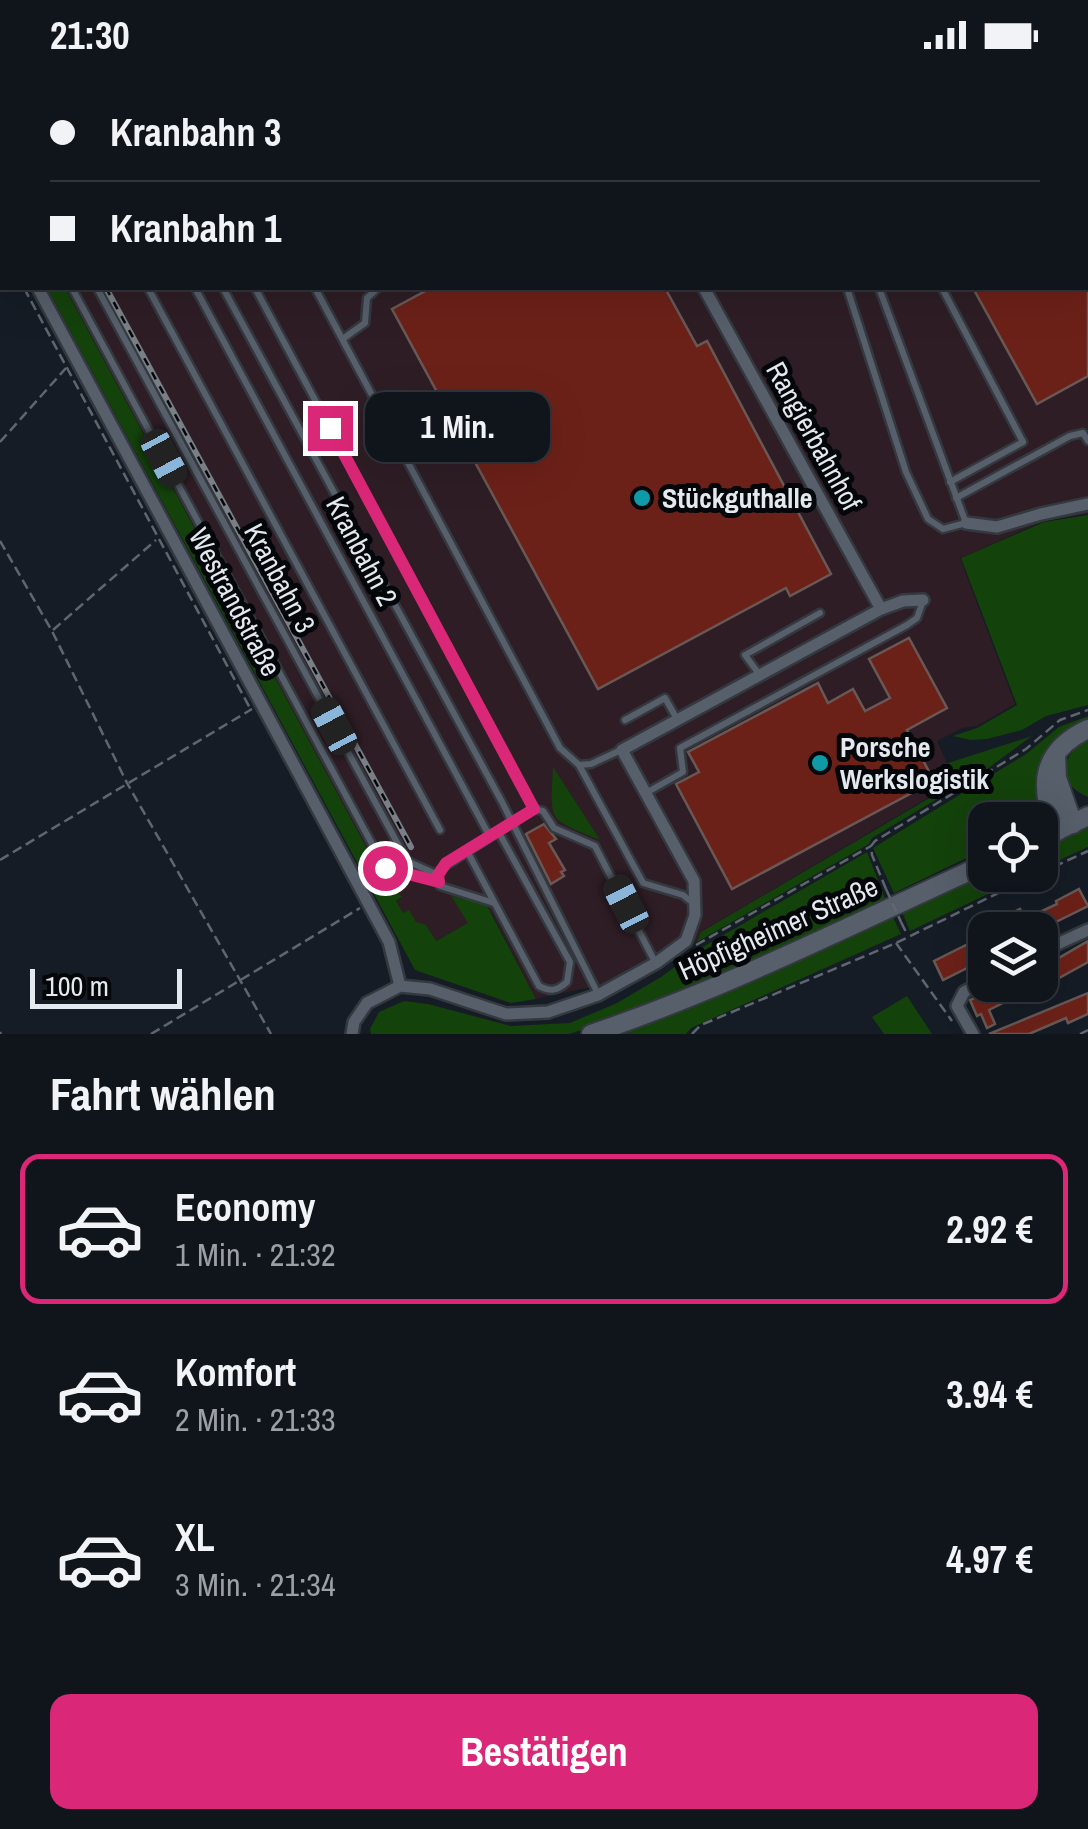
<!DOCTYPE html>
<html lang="de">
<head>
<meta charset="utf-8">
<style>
  :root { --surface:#10151c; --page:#1e2229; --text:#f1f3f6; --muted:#9c9fa3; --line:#30343b; --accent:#db2777 }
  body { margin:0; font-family:"Archivo Narrow",sans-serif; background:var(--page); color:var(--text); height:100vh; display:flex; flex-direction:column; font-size:38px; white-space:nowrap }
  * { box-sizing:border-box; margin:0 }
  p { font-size:32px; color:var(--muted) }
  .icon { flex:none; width:55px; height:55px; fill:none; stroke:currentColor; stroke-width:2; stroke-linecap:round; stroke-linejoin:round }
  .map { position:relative; height:964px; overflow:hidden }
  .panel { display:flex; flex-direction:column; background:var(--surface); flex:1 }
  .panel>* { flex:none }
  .hud { position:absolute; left:0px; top:0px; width:1090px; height:220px; box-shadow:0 10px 40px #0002,0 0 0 2px var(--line); display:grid; align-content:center; height:220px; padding:0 50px; background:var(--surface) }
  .tools { position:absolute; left:968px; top:732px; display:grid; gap:20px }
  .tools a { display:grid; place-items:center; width:90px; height:90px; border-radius:20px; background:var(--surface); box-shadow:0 10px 40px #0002,0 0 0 2px var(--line); font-size:50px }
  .scale { position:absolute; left:30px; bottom:25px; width:152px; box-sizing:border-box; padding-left:10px; border:5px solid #e4e9ef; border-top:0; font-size:28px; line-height:35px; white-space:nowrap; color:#e4e9ef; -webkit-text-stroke:8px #04070a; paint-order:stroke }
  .end { position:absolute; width:45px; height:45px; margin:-22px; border:12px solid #db2777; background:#fff; box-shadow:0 0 0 5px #fff }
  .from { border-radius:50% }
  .bubble { position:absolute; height:70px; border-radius:20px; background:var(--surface); box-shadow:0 10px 40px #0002,0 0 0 2px var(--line); font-size:32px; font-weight:700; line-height:70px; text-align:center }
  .car { position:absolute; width:30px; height:60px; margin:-30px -15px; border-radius:12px; box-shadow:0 0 8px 2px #0007; background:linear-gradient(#222 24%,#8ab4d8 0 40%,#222 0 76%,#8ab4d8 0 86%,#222 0) }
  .hud b { display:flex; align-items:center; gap:35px; height:95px; font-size:38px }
  .hud b+b { border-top:2px solid var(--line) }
  .hud i { width:25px; height:25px; background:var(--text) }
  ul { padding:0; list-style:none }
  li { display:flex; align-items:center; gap:30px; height:150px; margin:0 20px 15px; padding:0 30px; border:5px solid transparent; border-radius:20px }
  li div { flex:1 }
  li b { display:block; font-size:38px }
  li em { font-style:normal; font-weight:700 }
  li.on { border-color:var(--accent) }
  li>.icon { width:90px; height:90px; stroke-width:1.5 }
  h2 { padding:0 50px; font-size:45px; line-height:120px }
  .button { display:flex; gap:20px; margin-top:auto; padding:20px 50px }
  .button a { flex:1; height:115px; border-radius:20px; background:var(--accent); color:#fff; font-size:40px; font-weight:700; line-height:115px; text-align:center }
  .status { display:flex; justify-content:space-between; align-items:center; height:70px; padding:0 50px; background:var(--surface); direction:ltr }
  .status svg { height:28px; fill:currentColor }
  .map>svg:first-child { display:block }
</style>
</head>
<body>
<div class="status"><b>21:30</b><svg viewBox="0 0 49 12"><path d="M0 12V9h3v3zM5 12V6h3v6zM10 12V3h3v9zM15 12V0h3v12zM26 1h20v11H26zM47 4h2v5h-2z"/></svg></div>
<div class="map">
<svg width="1088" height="964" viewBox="0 0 1088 964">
  <rect width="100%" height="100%" fill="#151c25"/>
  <g fill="#2e1d25">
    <path d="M0,0H425L427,2H2V102Z"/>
    <path d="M730,0H1042L1049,2H732Z"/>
    <path d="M1088,20V444L1044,451L960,488L1015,634L977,656L962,658L937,671L947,693L943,719L702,861L697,872L678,870L614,912L536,929L492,844L452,827L469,853L435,871L403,844L396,831L402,828L378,800L65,218H1088Z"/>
  </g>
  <g fill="#14420b">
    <path d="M47,218H65L378,799L380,798L402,827L396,831L403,843L409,840L416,852L426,855L436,871L468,853L451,826L486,834L536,929L511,933L415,900Z"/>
    <path d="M1088,445V635L1046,646L1022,660L987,669L970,670L953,666L977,658L1017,635L961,488L1044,452Z"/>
    <path d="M1088,646V653C1063,659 1038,683 1038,710C1038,724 1044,738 1036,750H985V779L894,823L873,778L1026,684L1059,657Z"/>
    <path d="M1032,666L987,699L872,768L869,774L697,872L701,862L943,720L948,693Z"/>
    <path d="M1088,668V727C1054,712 1060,687 1088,668Z"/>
    <path d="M553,697L600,770C548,748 550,754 553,697Z"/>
    <path d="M1088,758V777L1040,799V781Z"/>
    <path d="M867,782L885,828L852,849L648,938L569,964H371L370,959L379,942L404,931L428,934L511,956L570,953L617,933L661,907L701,878Z"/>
    <path d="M985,805H1028L910,861L902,842Z"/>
    <path d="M893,847L901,864L691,958L686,964H615L700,931Z"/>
    <path d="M907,926L932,964H884L872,947Z"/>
  </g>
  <g fill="#6c2118" stroke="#685956" stroke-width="2.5">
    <path d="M431,218H665L697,276L707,271L831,504L790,526L786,518L598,619L392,239Z"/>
    <path d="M973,218H1088V306L1037,334Z"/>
    <path d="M909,568L947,638L907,660L934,711L732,819L676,714L699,702L688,682L818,613L828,633L853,619L865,641L890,628L869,589Z"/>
    <path d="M544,754L556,769L549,773L565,800L561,802L564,806L551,814L526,764Z"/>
    <path d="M1079,819L1088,836L1056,852L1057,854L1044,860H999L1012,854L1008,845L1020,839L1025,849L1057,834L1056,831Z"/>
    <path d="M980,868L985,889L943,910L934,891Z"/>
    <path d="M1088,871V892L1019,930L1017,926L989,940L995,954L987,958L981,944L977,946L970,930L1001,915H1040V899Z"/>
    <path d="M1088,923V944L1068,953L1066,948L1029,964H989Z"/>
  </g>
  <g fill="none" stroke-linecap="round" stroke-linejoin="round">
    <g stroke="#343940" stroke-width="11">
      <g id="lane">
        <path d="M31,0L33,2"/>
        <path d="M79,0L80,2"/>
        <path d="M106,0L107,2"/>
        <path d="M139,0L140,2"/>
        <path d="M200,0L201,2"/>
        <path d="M245,0L247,2"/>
        <path d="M996,1L1019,2"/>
        <path d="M894,2L902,0"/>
        <path d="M0,38L2,43"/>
        <path d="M0,83L2,88"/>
        <path d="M1088,90V91"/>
        <path d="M72,218L385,798L439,812"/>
        <path d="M97,218L407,791L438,805"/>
        <path d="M148,218L440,760"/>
        <path d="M195,218L490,767"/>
        <path d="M223,218L502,732L598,924"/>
        <path d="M255,218L534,739"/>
        <path d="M315,218L560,678L579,695L591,694L621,680"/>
        <path d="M847,218L906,402L928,449L943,459L966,453L879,218"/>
        <path d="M942,218L1023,372L950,412"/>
        <path d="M344,268L365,253L367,228L378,218"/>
        <path d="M956,428L1070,366L1083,363L1088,371"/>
        <path d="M759,604L745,585L820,543"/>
        <path d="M625,650L665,628L677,649"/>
        <path d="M579,695L643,813L683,825L693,833"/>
        <path d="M646,723L683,702L680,678L907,555L917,548L923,531"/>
        <path d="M467,781L539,916C550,922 557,921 567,912L570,892L498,761"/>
        <path d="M494,833L440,816L437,806L441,799L534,739L543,741L554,758L595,776L655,892"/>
      </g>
    </g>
    <g stroke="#343940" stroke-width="16">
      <g id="street">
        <path d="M563,0L565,2"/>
        <path d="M0,146L2,151"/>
        <path d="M38,218L389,872L400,916"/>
        <path d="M704,218L881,539"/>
        <path d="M966,453L997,457L1041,444L1088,434"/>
        <path d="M1040,882L1088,860"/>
        <path d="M352,964L354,952L367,933L400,916L430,919L506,944L548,942L598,925L656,893L686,871L695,845L694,811L622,680L881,539L903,531L923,530"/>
        <path d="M973,964L957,936L964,922L985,911"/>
      </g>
    </g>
    <g stroke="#343940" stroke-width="22">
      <g id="secondary">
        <path d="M1056,685L1057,708L1073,754"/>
        <path d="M1058,761C1037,717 1041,681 1088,659"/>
        <path d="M1040,769L1088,746"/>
        <path d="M591,964C727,918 855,853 985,794"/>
      </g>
    </g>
    <g stroke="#5f666e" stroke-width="2.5" stroke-dasharray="10 5" stroke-linecap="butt">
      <path d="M0,172L2,177"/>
      <path d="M24,218L251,640"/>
      <path d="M0,372L66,298"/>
      <path d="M0,471L52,561L127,713L271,964"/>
      <path d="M53,560L156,470"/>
      <path d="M0,790L252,639"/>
      <path d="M1040,803L1088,781"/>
      <path d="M886,819L872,785L871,776L875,771L1026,679L1060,650L1088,640"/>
      <path d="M901,852L907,864"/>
      <path d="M896,873L952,951"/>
      <path d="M696,875L871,776"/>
      <path d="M0,962L1,964"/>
      <path d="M151,964L360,838"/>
      <path d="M692,964L701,955L896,873L1035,805"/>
      <path d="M1080,964L1088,960"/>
    </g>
    <use href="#lane" stroke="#565f6a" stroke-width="6"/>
    <use href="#street" stroke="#565f6a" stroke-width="11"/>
    <use href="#secondary" stroke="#565f6a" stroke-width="18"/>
    <g stroke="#787f86" stroke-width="6">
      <g id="rail">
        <path d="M1083,0L1088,2"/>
        <path d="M0,23L2,28"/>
        <path d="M106,218L411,777"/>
      </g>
    </g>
    <use href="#rail" stroke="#04070a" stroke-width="2.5" stroke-dasharray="8" stroke-linecap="butt"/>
    <path stroke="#5f666e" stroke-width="2.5" stroke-dasharray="10 5" stroke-linecap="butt" d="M886,819L901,852"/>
  </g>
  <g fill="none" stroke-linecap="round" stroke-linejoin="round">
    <path stroke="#db2777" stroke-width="12" d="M330,358L534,739L446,793L438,805L439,812L385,798"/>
  </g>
  <g fill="#0f9aa8" stroke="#04070a" stroke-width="4">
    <circle cx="642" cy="428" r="10"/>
    <circle cx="820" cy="693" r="10"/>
  </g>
  <g text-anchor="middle" stroke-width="10" stroke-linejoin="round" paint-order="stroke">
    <g font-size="28" fill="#e4e9ef" stroke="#04070a">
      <text transform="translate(814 366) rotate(61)" y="10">Rangierbahnhof</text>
      <text transform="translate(362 481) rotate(62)" y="10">Kranbahn 2</text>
      <text transform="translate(280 508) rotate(62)" y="10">Kranbahn 3</text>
      <text transform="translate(235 532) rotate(62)" y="10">Westrandstraße</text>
      <text transform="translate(778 858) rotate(-24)" y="10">Höpfigheimer Straße</text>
    </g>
    <g font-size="28" font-weight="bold" fill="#e4e9ef" stroke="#04070a" text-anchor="start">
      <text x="662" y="438">Stückguthalle</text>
      <text x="840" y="687">Porsche<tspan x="840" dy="32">Werkslogistik</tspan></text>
    </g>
  </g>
</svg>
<div class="tools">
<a><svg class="icon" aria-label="locate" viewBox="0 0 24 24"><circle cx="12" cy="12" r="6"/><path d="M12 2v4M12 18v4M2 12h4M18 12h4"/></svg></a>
<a><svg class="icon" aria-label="layers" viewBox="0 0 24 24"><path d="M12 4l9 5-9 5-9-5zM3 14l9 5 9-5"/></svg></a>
</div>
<div class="scale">100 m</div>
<i class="end from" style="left:385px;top:798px"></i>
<i class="end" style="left:330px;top:358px"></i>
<div class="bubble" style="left:365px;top:322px;width:185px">1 Min.</div>
<i class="car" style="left:164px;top:388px;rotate:152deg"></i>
<i class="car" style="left:334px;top:656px;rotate:332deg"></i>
<i class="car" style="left:626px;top:834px;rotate:333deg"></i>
<div class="hud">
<b><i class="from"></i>Kranbahn 3</b>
<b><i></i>Kranbahn 1</b>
</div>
</div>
<section class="panel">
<h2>Fahrt wählen</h2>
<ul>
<li class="on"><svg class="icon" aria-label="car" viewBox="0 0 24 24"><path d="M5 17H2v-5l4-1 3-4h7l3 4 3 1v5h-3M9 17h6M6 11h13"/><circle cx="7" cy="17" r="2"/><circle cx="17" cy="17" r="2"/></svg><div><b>Economy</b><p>1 Min. · 21:32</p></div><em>2.92 €</em></li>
<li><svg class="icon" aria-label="car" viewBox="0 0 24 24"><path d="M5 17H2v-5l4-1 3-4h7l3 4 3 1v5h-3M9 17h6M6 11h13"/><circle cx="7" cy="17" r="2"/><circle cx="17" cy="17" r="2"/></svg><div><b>Komfort</b><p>2 Min. · 21:33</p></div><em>3.94 €</em></li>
<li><svg class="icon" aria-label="car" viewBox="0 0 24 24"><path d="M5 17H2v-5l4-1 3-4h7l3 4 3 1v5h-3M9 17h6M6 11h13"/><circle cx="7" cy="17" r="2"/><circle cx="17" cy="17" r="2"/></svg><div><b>XL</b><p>3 Min. · 21:34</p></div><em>4.97 €</em></li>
</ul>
<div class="button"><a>Bestätigen</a></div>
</section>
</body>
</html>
